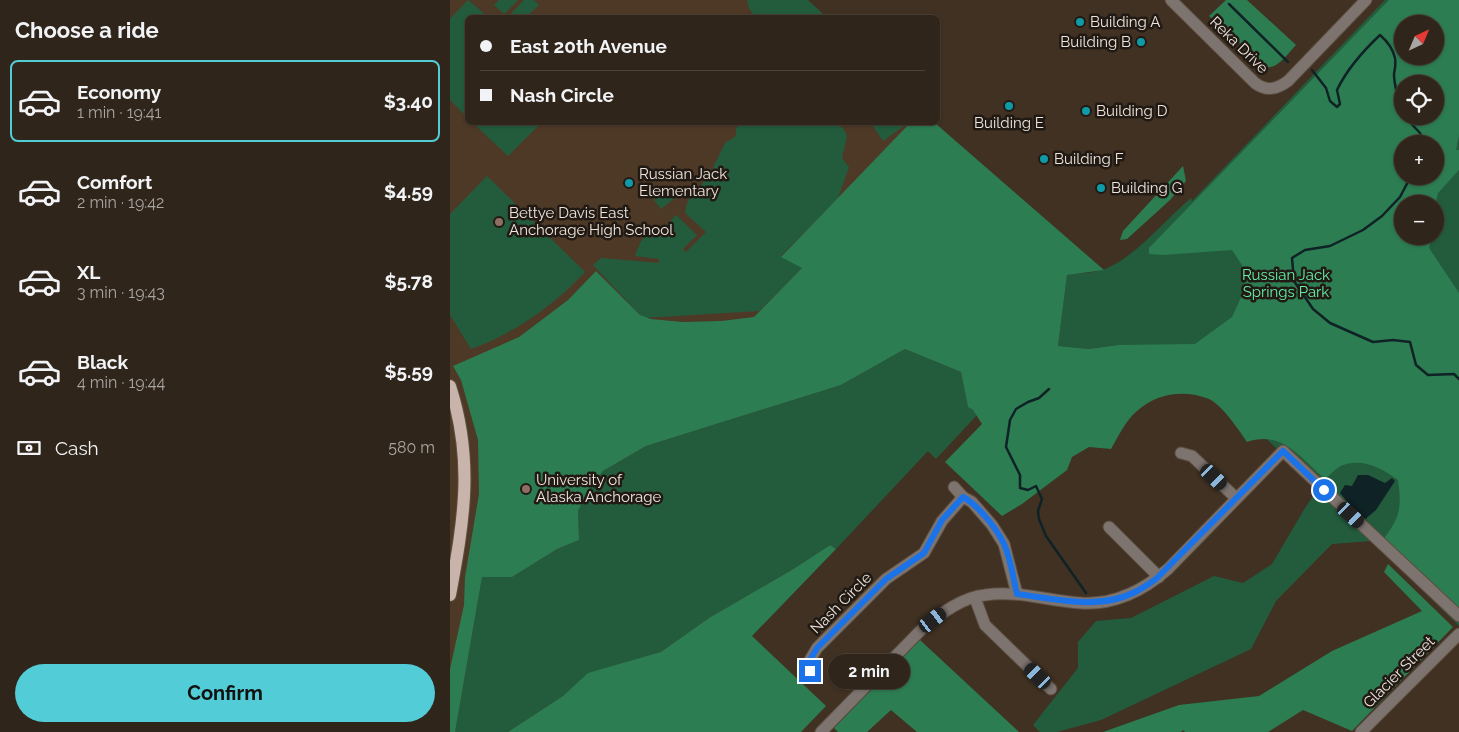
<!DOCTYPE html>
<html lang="en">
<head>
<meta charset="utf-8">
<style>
  :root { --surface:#30251a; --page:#3c3127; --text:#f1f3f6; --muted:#a8a5a2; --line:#4b4239; --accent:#52ccd6 }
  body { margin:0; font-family:Raleway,sans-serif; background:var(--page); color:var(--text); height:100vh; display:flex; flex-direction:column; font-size:19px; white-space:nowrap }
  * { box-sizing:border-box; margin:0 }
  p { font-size:16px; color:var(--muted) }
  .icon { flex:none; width:28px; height:28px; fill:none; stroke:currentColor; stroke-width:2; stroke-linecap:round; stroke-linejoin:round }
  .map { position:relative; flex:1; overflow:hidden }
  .panel { display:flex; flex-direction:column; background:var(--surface); width:450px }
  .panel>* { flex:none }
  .top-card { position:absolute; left:15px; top:15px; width:475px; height:110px; border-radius:8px; box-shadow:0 1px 4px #0004,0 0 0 1px var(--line); display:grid; align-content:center; height:110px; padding:0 15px; background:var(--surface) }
  .needle { width:32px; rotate:44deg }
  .buttons { position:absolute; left:944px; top:15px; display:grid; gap:10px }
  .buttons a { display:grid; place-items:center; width:50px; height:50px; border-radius:50%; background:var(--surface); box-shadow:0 1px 4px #0004,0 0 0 1px var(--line); font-size:25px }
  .end { position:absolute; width:22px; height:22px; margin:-11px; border:6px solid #1a73e8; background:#fff; box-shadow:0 0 0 2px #fff }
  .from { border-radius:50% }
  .bubble { position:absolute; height:35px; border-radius:18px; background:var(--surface); box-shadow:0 1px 4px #0004,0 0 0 1px var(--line); font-size:16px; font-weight:700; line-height:35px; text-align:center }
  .car { position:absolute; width:15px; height:30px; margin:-15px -8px; border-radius:6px; box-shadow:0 0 4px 1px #0007; background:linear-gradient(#222 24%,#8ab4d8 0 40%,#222 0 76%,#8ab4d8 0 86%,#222 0) }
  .top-card b { display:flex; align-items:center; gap:18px; height:48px; font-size:19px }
  .top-card b+b { border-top:1px solid var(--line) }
  .top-card i { width:12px; height:12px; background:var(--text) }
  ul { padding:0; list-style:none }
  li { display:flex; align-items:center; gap:15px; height:82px; margin:0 10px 8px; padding:0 5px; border:2px solid transparent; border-radius:8px }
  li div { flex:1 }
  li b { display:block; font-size:19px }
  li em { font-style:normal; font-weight:700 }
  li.selected { border-color:var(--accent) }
  li>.icon { width:45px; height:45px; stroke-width:1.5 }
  h2 { padding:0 15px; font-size:22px; line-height:60px }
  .pay { display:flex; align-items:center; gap:12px; height:55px; padding:0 15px; font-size:19px }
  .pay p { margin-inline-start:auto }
  .primary-button { display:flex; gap:10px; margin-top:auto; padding:10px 15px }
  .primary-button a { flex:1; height:58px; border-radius:30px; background:var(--accent); color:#111; font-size:20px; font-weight:700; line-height:58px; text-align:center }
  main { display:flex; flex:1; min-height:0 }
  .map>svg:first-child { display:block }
</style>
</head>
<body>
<main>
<section class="panel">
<h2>Choose a ride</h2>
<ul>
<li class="selected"><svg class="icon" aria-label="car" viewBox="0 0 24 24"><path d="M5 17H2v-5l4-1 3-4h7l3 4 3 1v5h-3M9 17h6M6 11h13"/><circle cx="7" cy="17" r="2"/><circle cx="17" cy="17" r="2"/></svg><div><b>Economy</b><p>1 min · 19:41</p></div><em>$3.40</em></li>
<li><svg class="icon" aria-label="car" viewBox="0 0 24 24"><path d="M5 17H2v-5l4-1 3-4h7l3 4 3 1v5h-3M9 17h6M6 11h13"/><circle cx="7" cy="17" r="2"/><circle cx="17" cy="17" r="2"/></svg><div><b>Comfort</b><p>2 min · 19:42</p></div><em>$4.59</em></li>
<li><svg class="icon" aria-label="car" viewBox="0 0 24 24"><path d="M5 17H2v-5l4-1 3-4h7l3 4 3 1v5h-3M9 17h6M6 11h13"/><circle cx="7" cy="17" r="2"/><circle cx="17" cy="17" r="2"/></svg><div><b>XL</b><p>3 min · 19:43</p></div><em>$5.78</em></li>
<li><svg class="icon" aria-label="car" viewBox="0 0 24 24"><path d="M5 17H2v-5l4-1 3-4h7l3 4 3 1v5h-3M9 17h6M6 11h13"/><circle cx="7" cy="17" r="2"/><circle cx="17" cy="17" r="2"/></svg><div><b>Black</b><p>4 min · 19:44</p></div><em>$5.59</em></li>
</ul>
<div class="pay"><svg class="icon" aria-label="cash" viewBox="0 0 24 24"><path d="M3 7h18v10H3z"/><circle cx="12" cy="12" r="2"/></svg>Cash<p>580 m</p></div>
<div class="primary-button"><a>Confirm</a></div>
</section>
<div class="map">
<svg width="1009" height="732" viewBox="0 0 1009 732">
  <rect width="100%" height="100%" fill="#403122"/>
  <path fill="#4e3926" d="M0,0H350L369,17L18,18V122L461,123L379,208L353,267L304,317L271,321L233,322L201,319L190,315L146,271L118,300L69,337L19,360L303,636L210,732H0Z"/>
  <g fill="#235c3d" fill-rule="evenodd">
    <path d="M18,0L38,17L18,18L17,117L0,100V19Z"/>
    <path d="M49,0H68L54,14L44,5Z"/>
    <path d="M74,0H84L89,5L76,17H58Z"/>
    <path d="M297,0H358L376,17H305L299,8Z"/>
    <path d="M935,0H1009V626L922,541L882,544L826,601L801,649L651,720L607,732H590L583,725L628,668V642L646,621L681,618L764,576L793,583L822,564L855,508L868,489L720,345H668L639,349L608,346L617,275C629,273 644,273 655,269C684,258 716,219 741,198L742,201ZM952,24H985V56H952ZM952,84H985V116H952ZM952,144H985V176H952ZM952,204H985V236H952Z"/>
    <path d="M23,123H91L58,156Z"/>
    <path d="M292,123H383L393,128L397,136L392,158L399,167L388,198L331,256L353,267L309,311L193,318L143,265L151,258L209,263V259L185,256C190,242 194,233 207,225L212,229L226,215L247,235L233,249L236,252L256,232L235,213L237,203L243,192L249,188L261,172L275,143L286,136V128Z"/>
    <path d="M421,123H458L433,141Z"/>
    <path d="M37,176L135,272C103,306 65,333 21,349L0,315V214Z"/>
    <path d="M218,188L226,197L211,209L204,200Z"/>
    <path d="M455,349L511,372L518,407L523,410L527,415L486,459L478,451L386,549L380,545L345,568L259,618L211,652L138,674L113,696L58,732H5L32,577H62L107,549L129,540L128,511L139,490L153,471L196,446L391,385Z"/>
  </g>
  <g fill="#2d7d52" fill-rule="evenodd">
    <path d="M776,0H797L846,45C838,53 828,69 817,67L759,16Z"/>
    <path d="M939,0H1009V135L1006,150H1009V170L988,193L985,205V204H952V236H982L979,248L1009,293V612L933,540C950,517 952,509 948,480C932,468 913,458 893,465C887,467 880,475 875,479C850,458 833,430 797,442C789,430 772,405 759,399C734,389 707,393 687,411C676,420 668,437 661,449L639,447L622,457L617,470L572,504L552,516L495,462L532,424L523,410L518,407L511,372L455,349L391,385L196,446L153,471L139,490L128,511L129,540L107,549L62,577H32L5,732H0V669L14,605L15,577L29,494L28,440L11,380L3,366L69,337L118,300L146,271L190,315L201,319L233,322L271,321L304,317L352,268L331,257L461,122L485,123L654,270L617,275L608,346L639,349L668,345L745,344L782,317L795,289L792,265L782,250L713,255L699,254V248ZM952,24H985V56H952ZM952,84H985V116H952ZM952,144H985V176H952Z"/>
    <path d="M733,166L736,181L720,200L677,239L670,240L673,231Z"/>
    <path d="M380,545L386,549L302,636L376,706L351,732H58L113,696L138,673L211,652L259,618L345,568Z"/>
    <path d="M938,564L1003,627L902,731L853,710L818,732H735L733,730L731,732H653L729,705L809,696L882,651L972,611L934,572Z"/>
    <path d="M470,640L569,732H467L441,710L417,732H388L384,728Z"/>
  </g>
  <path fill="#0f2225" d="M908,475H918L935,483L942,478L945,481L926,510L913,521L890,493L895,485L902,486Z"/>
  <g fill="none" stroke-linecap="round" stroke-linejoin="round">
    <g stroke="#0f2225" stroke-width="2.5">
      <path d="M779,4L838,62"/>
      <path d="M862,70L876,88L880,101L887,107L890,104L887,90C897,69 913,51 930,35C937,41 943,49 945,58C946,63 945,69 944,74C944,83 949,105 952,112"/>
      <path d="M954,116L970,133L974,144"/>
      <path d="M961,176L950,197L932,216L913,230L880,246L855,250L842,258L844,281L863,309L880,323L923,342L943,340L960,342L966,365L978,375L1004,374L1009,379"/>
      <path d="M599,389L589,398L578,402L566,409L560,420L556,447L570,475V488L578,490L586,486L592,499L588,511L589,519L596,536L636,593"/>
    </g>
    <g stroke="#5c4e40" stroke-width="13">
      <g id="minor">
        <path d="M721,0L805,83C817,92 827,89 838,81L916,0"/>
        <path d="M731,453L742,456L786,498"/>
        <path d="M504,487L513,497L522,502L542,525L554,544L567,594"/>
        <path d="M659,527L709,577"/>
        <path d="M525,598L535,625L601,689"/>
        <path d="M360,671V660L367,648L436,579L474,553L492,521L513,497"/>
        <path d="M371,732L475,626C492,613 513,597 535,595C567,590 599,601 631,603C664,605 694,590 718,569L833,451L1009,616"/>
        <path d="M911,732L1009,634"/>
      </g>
    </g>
    <g stroke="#5c4e40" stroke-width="14">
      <path id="major" d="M0,386C24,460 14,520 0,595"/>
    </g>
    <use href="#minor" stroke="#7e746f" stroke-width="11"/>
    <use href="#major" stroke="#c8b4aa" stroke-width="12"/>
  </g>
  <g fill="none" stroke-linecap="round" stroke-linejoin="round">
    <path stroke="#1a73e8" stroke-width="6" d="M360,671V660L367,648L436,579L474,553L492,520L513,497C528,505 547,529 554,544C561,559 563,578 567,594C605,599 650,611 687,591C693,588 700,583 706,579L833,451L874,490"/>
  </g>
  <g fill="#0f9aa8" stroke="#211a14" stroke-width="2">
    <circle cx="630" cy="22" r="5"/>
    <circle cx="691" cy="42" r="5"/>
    <circle cx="559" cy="106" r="5"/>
    <circle cx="636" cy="111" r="5"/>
    <circle cx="594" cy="159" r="5"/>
    <circle cx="179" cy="183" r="5"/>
    <circle cx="651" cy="188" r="5"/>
  </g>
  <g fill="#8d6e63" stroke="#211a14" stroke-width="2">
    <circle cx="49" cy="222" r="5"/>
    <circle cx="76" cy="489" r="5"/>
  </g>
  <g text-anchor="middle" stroke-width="5" stroke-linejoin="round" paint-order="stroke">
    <g font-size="15" fill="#eee4db" stroke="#211a14" text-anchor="start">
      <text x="640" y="27">Building A</text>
      <text x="681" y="47" text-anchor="end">Building B</text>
      <text x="646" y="116">Building D</text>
      <text x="559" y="128" text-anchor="middle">Building E</text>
      <text x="604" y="164">Building F</text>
      <text x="189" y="179">Russian Jack<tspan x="189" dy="17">Elementary</tspan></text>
      <text x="661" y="193">Building G</text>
      <text x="59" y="218">Bettye Davis East<tspan x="59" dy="17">Anchorage High School</tspan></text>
      <text x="86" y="485">University of<tspan x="86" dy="17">Alaska Anchorage</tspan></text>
    </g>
    <g font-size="15" fill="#eee4db" stroke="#211a14">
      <text transform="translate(789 45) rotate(44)" y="5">Reka Drive</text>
      <text transform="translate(391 603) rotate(-45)" y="5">Nash Circle</text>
      <text transform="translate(949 672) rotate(-45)" y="5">Glacier Street</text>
    </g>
    <g font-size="15" fill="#66eea5" stroke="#211a14">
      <text x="836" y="280">Russian Jack<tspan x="836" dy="17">Springs Park</tspan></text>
    </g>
  </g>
</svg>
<div class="buttons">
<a><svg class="needle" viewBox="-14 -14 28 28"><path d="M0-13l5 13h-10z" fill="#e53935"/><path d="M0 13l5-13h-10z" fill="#a8a5a2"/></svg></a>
<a><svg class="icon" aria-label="locate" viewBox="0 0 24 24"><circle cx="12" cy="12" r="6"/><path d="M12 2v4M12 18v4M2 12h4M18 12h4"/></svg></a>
<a>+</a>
<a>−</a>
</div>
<i class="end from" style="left:874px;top:490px"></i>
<i class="end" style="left:360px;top:671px"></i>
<div class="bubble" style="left:378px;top:654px;width:82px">2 min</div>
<i class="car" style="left:764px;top:477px;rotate:134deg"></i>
<i class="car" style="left:901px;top:515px;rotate:133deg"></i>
<i class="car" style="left:483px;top:620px;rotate:52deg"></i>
<i class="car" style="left:588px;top:676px;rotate:314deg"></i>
<div class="top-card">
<b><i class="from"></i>East 20th Avenue</b>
<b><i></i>Nash Circle</b>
</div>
</div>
</main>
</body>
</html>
